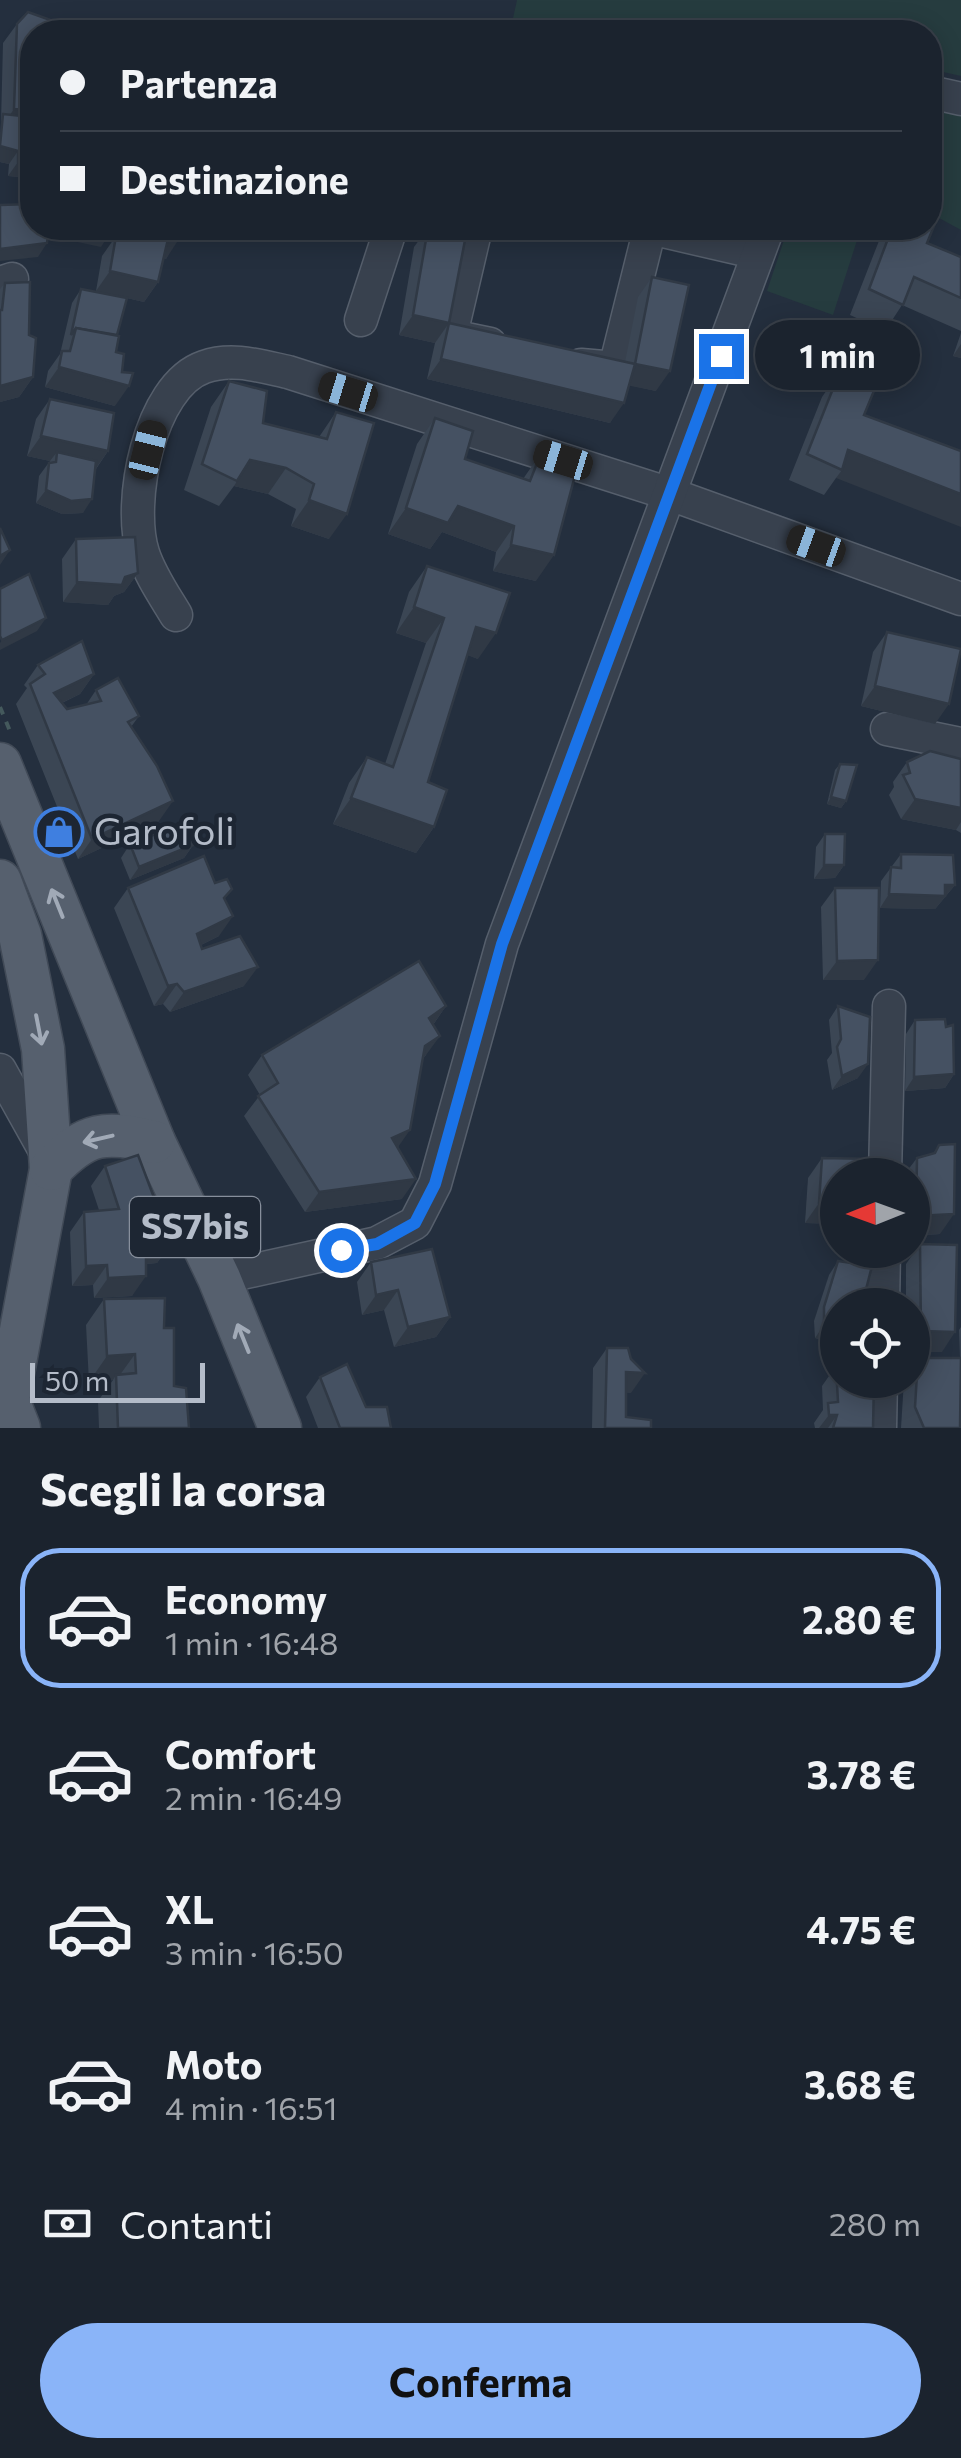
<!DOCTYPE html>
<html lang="it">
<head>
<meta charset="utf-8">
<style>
  :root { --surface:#1b232e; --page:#282f3a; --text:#f1f3f6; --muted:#a0a4aa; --line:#39404a; --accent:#8ab4f8 }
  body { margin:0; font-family:Commissioner,sans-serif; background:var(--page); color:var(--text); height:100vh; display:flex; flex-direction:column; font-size:38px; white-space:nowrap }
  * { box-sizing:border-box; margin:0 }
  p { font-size:32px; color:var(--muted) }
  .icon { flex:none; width:55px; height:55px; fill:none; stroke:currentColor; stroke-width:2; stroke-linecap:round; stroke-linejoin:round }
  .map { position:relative; height:1428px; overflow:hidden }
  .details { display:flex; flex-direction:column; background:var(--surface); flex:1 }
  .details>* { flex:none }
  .hud { position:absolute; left:20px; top:20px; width:922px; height:220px; border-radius:40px; box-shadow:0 5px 25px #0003,0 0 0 2px var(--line); display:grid; align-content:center; height:220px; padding:0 40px; background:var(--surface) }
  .needle { width:65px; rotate:269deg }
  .controls { position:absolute; left:820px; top:1158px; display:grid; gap:20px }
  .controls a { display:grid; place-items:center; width:110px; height:110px; border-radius:50%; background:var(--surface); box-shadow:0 5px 25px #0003,0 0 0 2px var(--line); font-size:50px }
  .scale { position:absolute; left:30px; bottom:25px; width:175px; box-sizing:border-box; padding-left:10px; border:5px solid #b4bcc9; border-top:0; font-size:28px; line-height:35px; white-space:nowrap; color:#b4bcc9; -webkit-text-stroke:8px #1d2633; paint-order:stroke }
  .end { position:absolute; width:45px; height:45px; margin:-22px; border:12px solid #1a73e8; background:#fff; box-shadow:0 0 0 5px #fff }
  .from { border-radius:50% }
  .bubble { position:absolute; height:70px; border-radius:35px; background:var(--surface); box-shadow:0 5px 25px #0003,0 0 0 2px var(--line); font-size:32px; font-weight:700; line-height:70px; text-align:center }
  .car { position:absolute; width:30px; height:60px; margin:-30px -15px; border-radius:12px; box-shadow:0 0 8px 2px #0007; background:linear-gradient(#222 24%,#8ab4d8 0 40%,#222 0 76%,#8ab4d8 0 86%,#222 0) }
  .hud b { display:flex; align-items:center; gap:35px; height:95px; font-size:38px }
  .hud b+b { border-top:2px solid var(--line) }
  .hud i { width:25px; height:25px; background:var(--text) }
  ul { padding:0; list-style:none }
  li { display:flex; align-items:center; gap:30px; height:140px; margin:0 20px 15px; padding:0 20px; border:5px solid transparent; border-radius:40px }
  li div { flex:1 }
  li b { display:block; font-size:38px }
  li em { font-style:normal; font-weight:700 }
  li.selected { border-color:var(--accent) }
  li>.icon { width:90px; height:90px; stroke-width:1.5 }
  h2 { padding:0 40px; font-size:45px; line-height:120px }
  .pay { display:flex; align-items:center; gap:25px; height:110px; padding:0 40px; font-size:38px }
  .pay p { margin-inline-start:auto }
  .primary-button { display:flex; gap:20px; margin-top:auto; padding:20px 40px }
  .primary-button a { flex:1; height:115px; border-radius:60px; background:var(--accent); color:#111; font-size:40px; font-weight:700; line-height:115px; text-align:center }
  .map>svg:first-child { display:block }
</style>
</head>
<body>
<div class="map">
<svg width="961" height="1428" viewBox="0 0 961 1428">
  <rect width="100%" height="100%" fill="#242f3e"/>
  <g fill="#263c3f">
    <path d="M517,0H961V76L930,69V32H553L512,23Z"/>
    <path d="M930,109L961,116V230L930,213Z"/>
    <path d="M788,228H861L833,315L767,291Z"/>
  </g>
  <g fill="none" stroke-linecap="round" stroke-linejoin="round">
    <g stroke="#565f6c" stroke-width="35">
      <g id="minor">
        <path d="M930,92L961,99"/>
        <path d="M476,228L453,326L461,338L490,344"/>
        <path d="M0,283L12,279"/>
        <path d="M361,320L391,228"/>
        <path d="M581,365L615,368L650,228L758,253"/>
        <path d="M176,615C164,595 150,575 143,553C127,503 149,386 204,367C232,357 260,366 288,372L670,494L961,599"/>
        <path d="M887,729L961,744"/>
        <path d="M0,1070L44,1149"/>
        <path d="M885,1175L889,1006"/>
        <path d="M219,1278L377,1243L415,1223L435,1184L502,944L768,228"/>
        <path d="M883,1305L884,1250"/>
        <path d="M880,1428L881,1380"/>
      </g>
    </g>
    <g stroke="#414a57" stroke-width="45">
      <g id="major">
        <path d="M0,764L154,1142L219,1278L280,1428"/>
        <path d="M0,881L20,935L43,1049L51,1169L8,1400L19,1428"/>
        <path d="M51,1169C87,1131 105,1131 154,1142"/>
      </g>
    </g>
    <path stroke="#44595c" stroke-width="4" stroke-dasharray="8 8" stroke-linecap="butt" d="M0,707L10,731"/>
    <use href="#minor" stroke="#38414e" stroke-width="32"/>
    <use href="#major" stroke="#56606e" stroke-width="42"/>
  </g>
  <g fill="#3b4654">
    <path d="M17,24L32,32V178L8,176L9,164L0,162L3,43Z"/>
    <path d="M121,228H182L166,259H164L158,282L144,302L127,298L117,335L115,406L45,387L48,371L60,354L72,303L81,289L117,296L96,291L102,256L116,236H120Z"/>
    <path d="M428,228L449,323L625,362L638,297L652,277L656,391L629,385L610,423L427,379L435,343L399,335L414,247Z"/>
    <path d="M884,228H930L927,243L961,257V331L902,305L885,331L850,315Z"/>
    <path d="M5,283L29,335L33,377L19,397L0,402V289Z"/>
    <path d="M961,333V358L953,356Z"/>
    <path d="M840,371L864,415L961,451L836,478L824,495L789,480L822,397Z"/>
    <path d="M229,381L263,423L319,437L336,412L329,539L291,526L296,509L268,494L234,486L219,506L184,490L211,407Z"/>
    <path d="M50,399L108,451L96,469L83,513L62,514L36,503L39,476L50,461L27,456L36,419Z"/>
    <path d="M435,418L465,459L523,479L541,453L536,581L493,571L496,552L442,532L430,549L388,534L417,444Z"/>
    <path d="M76,539L138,573L124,592L114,596L108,605L63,602L62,559Z"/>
    <path d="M427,566L478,659L468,655L428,782L434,827L416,853L333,824L349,783L367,757L385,764L426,643L396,633L409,592Z"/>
    <path d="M887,632L935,724L861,706L873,652Z"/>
    <path d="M38,665L94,674L80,694L62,703L67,709L86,705L96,690L139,716L131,727L159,821L78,859L16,704L27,688L24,685Z"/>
    <path d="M961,759V833L956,830L901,819L889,795L894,787L893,782L907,762Z"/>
    <path d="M840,764L846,801L841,808L827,804L835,770Z"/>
    <path d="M825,834L844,865L835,878L814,879L816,847Z"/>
    <path d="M130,844L193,845L184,858L130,880L121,858Z"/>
    <path d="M901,854L955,885L935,909L880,908L881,881Z"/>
    <path d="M215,883L225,900L219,936L201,945L202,949L244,986L170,1012L163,1004L154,1006L114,908L128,888Z"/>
    <path d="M835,888L864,980H823L821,907Z"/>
    <path d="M446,1006L433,1025L426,1055L423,1058L398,1148L402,1199L305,1212L244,1116L260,1095L248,1075L262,1055Z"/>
    <path d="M838,1006L858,1078L832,1090L827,1060L832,1053L829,1020Z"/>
    <path d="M915,1020L946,1027L954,1074L945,1088L905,1091L906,1034Z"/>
    <path d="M939,1145L940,1234L912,1236V1175H904L917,1158L933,1154Z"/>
    <path d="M822,1158L838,1175V1224L805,1223L808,1178Z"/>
    <path d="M105,1166L171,1243L157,1263L146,1264L132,1296L94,1298L93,1285L72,1286L70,1232L84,1212L99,1210L91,1186Z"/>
    <path d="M920,1244L942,1352H912V1305H906V1264Z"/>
    <path d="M838,1261V1335L829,1342L815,1338L814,1321L829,1275Z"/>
    <path d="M371,1262L450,1317L436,1337L394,1347L384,1310L362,1315L357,1282Z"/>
    <path d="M104,1299L164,1328L174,1386L189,1428H99L98,1401L113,1380L89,1382L86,1325Z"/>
    <path d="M961,1327L960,1428H901L904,1380H912V1367L918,1358H960L959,1330Z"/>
    <path d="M607,1348L631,1393L626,1392V1417L651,1428H592L593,1368Z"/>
    <path d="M836,1366L873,1428H815L814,1423L823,1410L822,1386Z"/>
    <path d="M320,1377L366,1407L391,1428H318L306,1397Z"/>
  </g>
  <g fill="#303945">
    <path d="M14,109L32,110V130L31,132L1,128Z"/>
    <path d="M0,146L18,151L9,164L0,162Z"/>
    <path d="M18,162L32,164V178L8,176Z"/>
    <path d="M61,228H84L110,233L101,247L54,237Z"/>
    <path d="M168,239H179L166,259H154Z"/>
    <path d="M47,243L38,257L0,261V249Z"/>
    <path d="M110,271L158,282L144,302L96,291Z"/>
    <path d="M413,315L449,323L435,343L399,335Z"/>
    <path d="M961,344V358L953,356Z"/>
    <path d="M441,359L624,403L610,423L427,379Z"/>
    <path d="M635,364L670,371L656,391L621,384Z"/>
    <path d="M59,367L129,386L115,406L45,387Z"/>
    <path d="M33,377L19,397L0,402V386Z"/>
    <path d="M41,436L108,451L94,471L57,452L50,461L27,456Z"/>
    <path d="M848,450L961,494V527L836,478L842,470Z"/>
    <path d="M250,460L286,468L268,494L234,486Z"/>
    <path d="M46,490L92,499L83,513L62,514L36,503Z"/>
    <path d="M309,500L347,514L329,539L291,526Z"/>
    <path d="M458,506L514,526L496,552L442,532L430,549L388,534L406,508Z"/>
    <path d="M511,545L554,555L536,581L493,571Z"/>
    <path d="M10,550L0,565V556Z"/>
    <path d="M138,573L124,592L114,596L108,605L63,602L77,582L125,577Z"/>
    <path d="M414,607L444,618L426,643L396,633Z"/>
    <path d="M46,618L37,631L0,650V643L2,640Z"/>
    <path d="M476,627L496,633L478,659L458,652Z"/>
    <path d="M94,674L80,694L40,713L54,693Z"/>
    <path d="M875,686L949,704L935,724L861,706Z"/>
    <path d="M831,797L846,801L841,808L827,804Z"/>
    <path d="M351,798L434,827L416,853L333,824Z"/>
    <path d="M915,799L961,808V822L956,830L901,819Z"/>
    <path d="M173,801L159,821L78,859L92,839Z"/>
    <path d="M193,845L184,858L130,880L139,867Z"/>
    <path d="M824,865H844L835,878L814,879Z"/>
    <path d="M945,885H955L935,909L880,908L889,894Z"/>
    <path d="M233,916L219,936L183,954L197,934Z"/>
    <path d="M878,960L864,980H823L837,961Z"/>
    <path d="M258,967L244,986L170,1012L184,992Z"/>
    <path d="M177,984L163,1004L154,1006L168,986Z"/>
    <path d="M446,1006L432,1026L429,1018Z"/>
    <path d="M440,1036L426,1055L411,1066L425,1046Z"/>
    <path d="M868,1064L858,1078L832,1090L842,1076Z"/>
    <path d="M954,1074L945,1088L905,1091L914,1077Z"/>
    <path d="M410,1130L396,1150L392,1138Z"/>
    <path d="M416,1179L402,1199L305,1212L319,1192Z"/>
    <path d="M819,1203H838V1224L805,1223Z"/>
    <path d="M954,1214L940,1234L912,1236V1221L916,1216Z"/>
    <path d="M171,1243L157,1263L132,1265L146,1245Z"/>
    <path d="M107,1265L93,1285L72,1286L86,1266Z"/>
    <path d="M146,1276L132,1296L94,1298L108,1278Z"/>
    <path d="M398,1290L384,1310L362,1315L376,1295Z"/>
    <path d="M450,1317L436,1337L394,1347L408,1327Z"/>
    <path d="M824,1325L838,1328V1335L829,1342L815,1338Z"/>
    <path d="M921,1331L955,1332L942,1352H912V1344Z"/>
    <path d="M135,1354L117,1379L116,1375L113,1380L89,1382L107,1356Z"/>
    <path d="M626,1372L645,1373L631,1393L612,1392Z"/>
    <path d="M829,1415H837L828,1428H819Z"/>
  </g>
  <g fill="#455162" stroke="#303945" stroke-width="2.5">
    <path d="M28,12L84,32H32V110L14,109L17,24Z"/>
    <path d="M3,114L32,117V164L18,162V151L0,146Z"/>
    <path d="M32,204V228H49L47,243L0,249V205Z"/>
    <path d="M930,218L936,221L927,243L961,257V298L914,277L903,305L869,289L892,228H930Z"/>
    <path d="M84,228H111L110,233Z"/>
    <path d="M131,228H182L179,239H168L158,282L110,271L116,236L130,237Z"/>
    <path d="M428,228L466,235L449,323L413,315Z"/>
    <path d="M652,277L689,285L670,371L635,364Z"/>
    <path d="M30,282L29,335L36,338L33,377L0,386V310H2L5,283Z"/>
    <path d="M81,289L127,298L117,335L76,328L71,335Z"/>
    <path d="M449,323L635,364L624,403L441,359Z"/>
    <path d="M76,328L119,336L116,352L124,354L122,372L133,373L129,386L59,367L62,351H70Z"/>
    <path d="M840,371L876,386L864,415L961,451V494L848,450L842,470L807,454Z"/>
    <path d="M229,381L267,391L263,423L327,439L336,412L374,423L347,514L309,500L314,484L286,468L250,460L237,481L202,464Z"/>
    <path d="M50,399L114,413L108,451L41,436Z"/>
    <path d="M435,418L473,431L465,459L530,481L541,453L578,464L554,555L511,545L514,526L458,506L448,523L406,508Z"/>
    <path d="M57,452L96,461L92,499L71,501L46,490L49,463L56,462Z"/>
    <path d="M0,528L10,550L0,556Z"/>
    <path d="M135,537L138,573L125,577L122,585L77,582L76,539Z"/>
    <path d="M427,566L510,593L496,633L476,627L428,782L447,790L434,827L351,798L367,757L393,767L444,618L414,607Z"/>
    <path d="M29,574L46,618L2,640L0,636V589Z"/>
    <path d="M887,632L961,649L949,704L875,686Z"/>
    <path d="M82,641L94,674L54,693L67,709L101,701L96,690L118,678L139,716L128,722L157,766L173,801L92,839L30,684L45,674L38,665Z"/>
    <path d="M930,751L961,759V808L915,799L903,775L910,773L907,762Z"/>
    <path d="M840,764L857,765L846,801L831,797Z"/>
    <path d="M184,823L193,845L139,867L130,844Z"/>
    <path d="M825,834H845L844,865H824Z"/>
    <path d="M901,854L953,855L955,885H945V896L889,894L891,867L901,868Z"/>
    <path d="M204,856L215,883L227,879L232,889L224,898L233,916L197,934L202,949L240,936L258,967L184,992L177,984L168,986L128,888Z"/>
    <path d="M835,888H879L878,960L837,961Z"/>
    <path d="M419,961L446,1006L429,1018L440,1036L425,1046L410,1130L392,1138L416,1179L319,1192L258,1096L278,1083L262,1055Z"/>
    <path d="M838,1006L870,1017L868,1064L842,1076L837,1047L841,1039Z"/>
    <path d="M945,1019L946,1027L953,1025L954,1074L914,1077L915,1020Z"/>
    <path d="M955,1144L954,1214L916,1216L917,1158L935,1153L939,1145Z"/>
    <path d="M138,1155L171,1243L146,1245V1276L108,1278L107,1265L86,1266L84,1212L119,1209L105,1166Z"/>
    <path d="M822,1158L875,1159V1175H838V1203H819Z"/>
    <path d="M920,1244L957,1245L955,1332L921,1331Z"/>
    <path d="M432,1249L450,1317L408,1327L398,1290L376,1295L371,1262Z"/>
    <path d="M838,1261L872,1266L862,1305H838V1328L824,1325V1307Z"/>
    <path d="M165,1298L164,1328H174V1386L186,1388L189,1428H118L116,1375L136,1373L135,1354L107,1356L104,1299Z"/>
    <path d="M607,1348H628L631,1359L645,1373L626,1372V1417L651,1420V1428H605Z"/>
    <path d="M918,1358H961L960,1428H924L915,1407Z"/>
    <path d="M347,1364L366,1407H387L391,1428H340L320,1377Z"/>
    <path d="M836,1366L838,1380H874L873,1428H833L837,1415H829L828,1403L838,1402Z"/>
  </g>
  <defs><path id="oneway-shaft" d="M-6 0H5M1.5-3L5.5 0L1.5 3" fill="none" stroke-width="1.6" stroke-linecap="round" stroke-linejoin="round" transform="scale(2.5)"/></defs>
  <g stroke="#a1aab7">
    <use href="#oneway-shaft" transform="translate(57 903) rotate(-112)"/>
    <use href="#oneway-shaft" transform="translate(39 1030) rotate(79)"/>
    <use href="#oneway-shaft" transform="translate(98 1139) rotate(167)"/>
    <use href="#oneway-shaft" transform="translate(243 1338) rotate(-112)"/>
  </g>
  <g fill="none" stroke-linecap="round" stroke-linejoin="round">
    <path stroke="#1a73e8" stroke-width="12" d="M341,1250L377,1244L415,1223L435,1184L502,944L721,356"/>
  </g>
  <defs>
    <g id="shop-ring" transform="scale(2.5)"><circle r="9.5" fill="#1d2633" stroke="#3f7fe0" stroke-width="1.5"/><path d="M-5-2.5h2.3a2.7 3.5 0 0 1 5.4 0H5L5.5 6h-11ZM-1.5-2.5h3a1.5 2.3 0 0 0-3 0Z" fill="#3f7fe0"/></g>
  </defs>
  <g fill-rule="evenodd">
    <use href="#shop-ring" x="59" y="832"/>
  </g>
  <g text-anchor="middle" stroke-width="9" stroke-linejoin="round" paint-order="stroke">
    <rect fill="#1d2633" stroke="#878f9c" stroke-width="2.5" x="130" y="1197" width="130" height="60" rx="8"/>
    <g font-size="35" font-weight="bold" fill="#b4bcc9">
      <text x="195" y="1239">SS7bis</text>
    </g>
    <g font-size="38" fill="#b4bcc9" stroke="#1d2633" text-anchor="start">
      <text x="94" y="845">Garofoli</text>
    </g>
  </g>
</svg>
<div class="controls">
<a><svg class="needle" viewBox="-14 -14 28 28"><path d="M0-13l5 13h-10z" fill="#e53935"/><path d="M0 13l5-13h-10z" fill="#a0a4aa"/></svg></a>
<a><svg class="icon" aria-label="locate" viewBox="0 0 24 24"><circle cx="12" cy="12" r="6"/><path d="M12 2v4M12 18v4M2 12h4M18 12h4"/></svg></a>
</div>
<div class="scale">50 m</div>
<i class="end from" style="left:341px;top:1250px"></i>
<i class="end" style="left:721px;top:356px"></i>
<div class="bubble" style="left:755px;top:320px;width:165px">1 min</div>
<i class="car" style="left:348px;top:392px;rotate:287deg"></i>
<i class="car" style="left:148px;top:450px;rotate:14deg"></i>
<i class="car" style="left:563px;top:460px;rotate:287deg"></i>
<i class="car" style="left:816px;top:546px;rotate:290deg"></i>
<div class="hud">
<b><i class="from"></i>Partenza</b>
<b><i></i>Destinazione</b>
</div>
</div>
<section class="details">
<h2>Scegli la corsa</h2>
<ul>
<li class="selected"><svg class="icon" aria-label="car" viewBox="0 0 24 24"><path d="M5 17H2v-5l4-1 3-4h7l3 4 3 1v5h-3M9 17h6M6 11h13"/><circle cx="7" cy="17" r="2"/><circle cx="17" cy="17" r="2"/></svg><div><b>Economy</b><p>1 min · 16:48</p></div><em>2.80 €</em></li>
<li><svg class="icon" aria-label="car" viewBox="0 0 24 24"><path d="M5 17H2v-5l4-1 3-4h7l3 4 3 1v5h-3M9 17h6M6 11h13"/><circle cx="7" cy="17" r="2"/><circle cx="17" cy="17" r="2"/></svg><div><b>Comfort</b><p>2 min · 16:49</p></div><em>3.78 €</em></li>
<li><svg class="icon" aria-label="car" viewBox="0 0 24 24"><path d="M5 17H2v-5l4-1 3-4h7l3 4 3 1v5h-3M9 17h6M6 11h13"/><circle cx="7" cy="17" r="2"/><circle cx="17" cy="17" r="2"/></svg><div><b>XL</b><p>3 min · 16:50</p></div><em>4.75 €</em></li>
<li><svg class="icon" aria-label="car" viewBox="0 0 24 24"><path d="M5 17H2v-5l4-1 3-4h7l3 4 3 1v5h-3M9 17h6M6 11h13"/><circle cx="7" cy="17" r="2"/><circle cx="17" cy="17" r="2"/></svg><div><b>Moto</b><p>4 min · 16:51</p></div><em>3.68 €</em></li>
</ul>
<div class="pay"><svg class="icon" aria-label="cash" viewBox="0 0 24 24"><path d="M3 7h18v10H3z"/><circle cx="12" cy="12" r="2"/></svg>Contanti<p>280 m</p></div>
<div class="primary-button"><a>Conferma</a></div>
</section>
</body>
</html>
